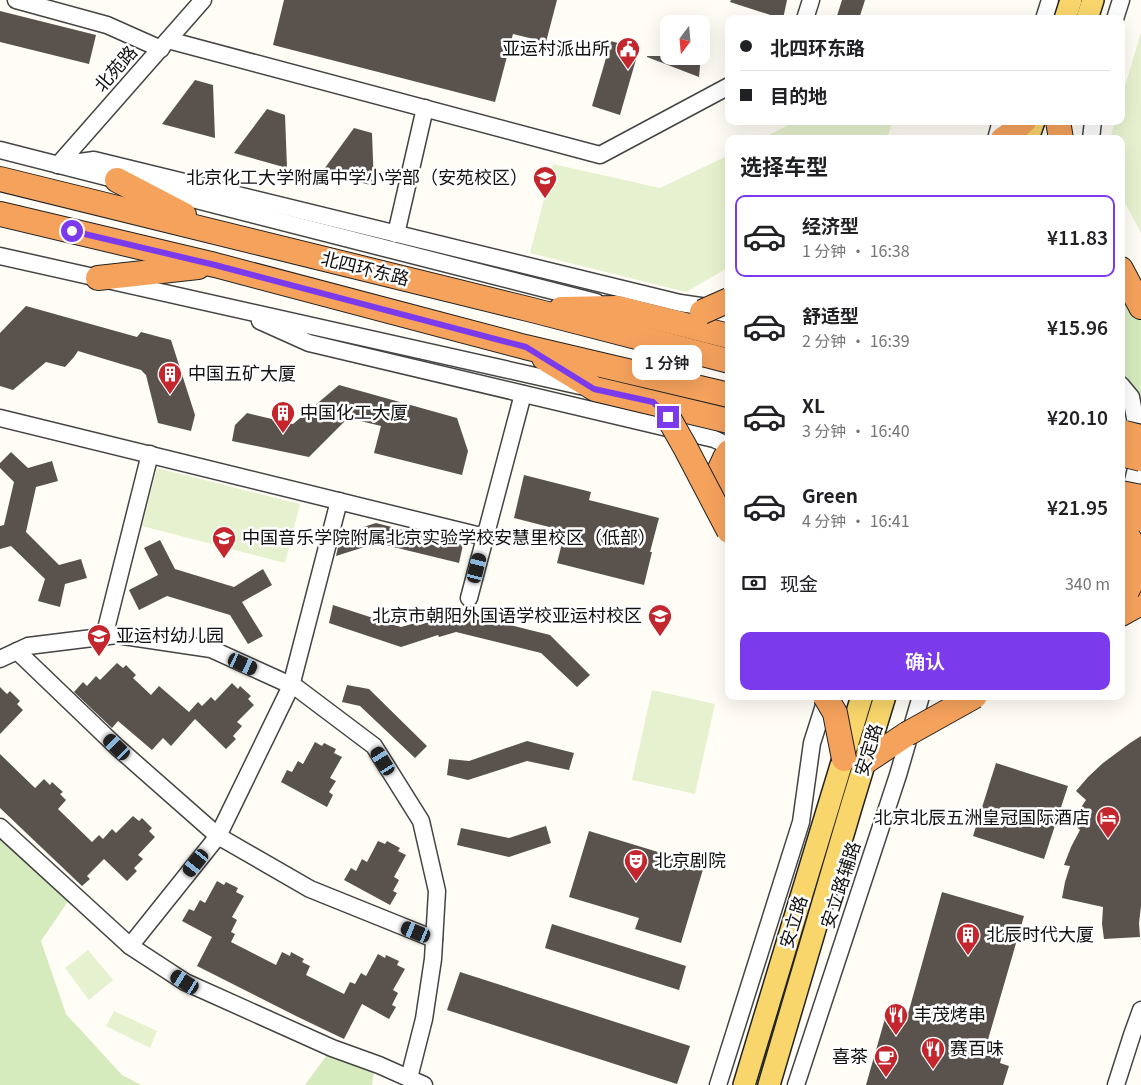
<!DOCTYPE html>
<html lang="zh">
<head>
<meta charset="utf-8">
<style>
  :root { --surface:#fff; --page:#f6f6f6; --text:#202124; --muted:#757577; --line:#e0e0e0; --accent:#7c3aed }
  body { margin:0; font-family:Georgia,"Noto Sans SC",serif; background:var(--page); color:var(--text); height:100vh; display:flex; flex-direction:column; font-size:19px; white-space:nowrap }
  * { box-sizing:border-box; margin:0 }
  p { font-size:16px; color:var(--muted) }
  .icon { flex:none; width:28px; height:28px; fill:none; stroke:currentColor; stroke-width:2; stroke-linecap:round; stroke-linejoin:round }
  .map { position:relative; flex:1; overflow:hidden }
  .drawer { position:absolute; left:725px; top:135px; width:400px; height:565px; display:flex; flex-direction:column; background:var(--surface); border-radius:10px; box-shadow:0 5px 20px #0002 }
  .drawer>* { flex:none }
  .guide { position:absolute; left:725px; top:15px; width:400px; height:110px; border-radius:10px; box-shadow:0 5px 20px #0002; display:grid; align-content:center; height:110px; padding:0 15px; background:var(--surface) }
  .needle { width:32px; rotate:196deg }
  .tools { position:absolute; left:660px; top:15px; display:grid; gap:10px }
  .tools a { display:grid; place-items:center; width:50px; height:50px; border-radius:10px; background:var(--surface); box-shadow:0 5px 20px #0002; font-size:25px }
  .end { position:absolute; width:22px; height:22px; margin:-11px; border:6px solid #7c3aed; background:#fff; box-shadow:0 0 0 2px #fff }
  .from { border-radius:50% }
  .bubble { position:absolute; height:35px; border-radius:10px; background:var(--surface); box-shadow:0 5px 20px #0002; font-size:16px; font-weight:600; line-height:35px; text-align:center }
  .car { position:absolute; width:15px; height:30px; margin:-15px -8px; border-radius:6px; box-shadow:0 0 4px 1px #0007; background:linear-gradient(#222 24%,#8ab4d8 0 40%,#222 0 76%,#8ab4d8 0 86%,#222 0) }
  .guide b { display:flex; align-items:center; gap:18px; height:48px; font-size:19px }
  .guide b+b { border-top:1px solid var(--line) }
  .guide i { width:12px; height:12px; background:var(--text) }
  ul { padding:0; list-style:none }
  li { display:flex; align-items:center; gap:15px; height:82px; margin:0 10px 8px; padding:0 5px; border:2px solid transparent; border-radius:10px }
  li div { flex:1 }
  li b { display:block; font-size:19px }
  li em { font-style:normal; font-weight:600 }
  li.on { border-color:var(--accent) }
  li>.icon { width:45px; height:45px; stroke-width:1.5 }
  h2 { padding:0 15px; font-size:22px; line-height:60px }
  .pay { display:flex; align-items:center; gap:12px; height:55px; padding:0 15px; font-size:19px }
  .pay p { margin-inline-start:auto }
  .button { display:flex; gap:10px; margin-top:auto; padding:10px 15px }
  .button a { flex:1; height:58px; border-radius:10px; background:var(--accent); color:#fff; font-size:20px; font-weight:600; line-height:58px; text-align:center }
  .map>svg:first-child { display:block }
</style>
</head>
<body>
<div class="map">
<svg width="1141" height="1085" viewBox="0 0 1141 1085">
  <rect width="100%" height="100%" fill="#fffdf5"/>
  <g fill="#d5ebbd">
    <path d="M1121,280L1141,318V398L1129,388L1121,376Z"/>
    <path d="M0,827L73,894L41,941L66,1014L122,1075L141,1085H0Z"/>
    <path d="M332,1048L375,1064L372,1085H305Z"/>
  </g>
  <g fill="#e6f2cf">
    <path d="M1141,32V233L1121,195V139H1110L1115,121H1121V100Z"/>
    <path d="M796,121H856L892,123L887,139H761Z"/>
    <path d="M729,155V267L686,292L530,253L553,164L660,188Z"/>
    <path d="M157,468L300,504L285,563L142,526Z"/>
    <path d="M652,690L715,704L695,794L632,780Z"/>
    <path d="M88,950L113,980L89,1000L65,968Z"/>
    <path d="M114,1011L157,1031L150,1048L106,1026Z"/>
  </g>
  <g fill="#5a524d">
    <path d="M284,0H557L546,42L513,34L495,102L273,45Z"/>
    <path d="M731,0H787L783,19L730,2Z"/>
    <path d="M842,0H865L859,19H836Z"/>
    <path d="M0,11L96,35L89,64L0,42Z"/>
    <path d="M669,38V56H701L699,77L647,57V56H660Z"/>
    <path d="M611,41L639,49L620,115L592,106Z"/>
    <path d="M195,80L213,85L215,138L162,124Z"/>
    <path d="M267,109L285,115L287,168L234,153Z"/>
    <path d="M354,128L372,133L374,186L322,172Z"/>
    <path d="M26,306L137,337L141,332L171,340L195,415L191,431L158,423L146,375L141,370L78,351L74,357L65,367L46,362L13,390L0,386V333Z"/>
    <path d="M339,385L457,418L468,451L462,475L374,453L381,426L348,418L309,457L232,441L235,425L247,413L293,424Z"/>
    <path d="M11,452L28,468L52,461L58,481L36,487L26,532L59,565L81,559L87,578L65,584L60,607L38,601L45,579L11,546L0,549V526L4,525L14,482L0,468V463Z"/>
    <path d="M524,475L591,492L589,500L659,518L650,552H652L644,585L557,563L565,531L514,518Z"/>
    <path d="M376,523L463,545L459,563L377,543L336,556L341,534Z"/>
    <path d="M160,540L175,569L234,587L263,569L272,585L242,602L263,636L248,644L230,615L167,596L139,610L129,590L158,575L144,548Z"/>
    <path d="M333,605L401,627L419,622L420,625L457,612L550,635L590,675L577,687L541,653L456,632L439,637L438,635L401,647L329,623Z"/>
    <path d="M117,663L123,668L126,665L136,675L133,678L151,695L159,686L189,712L198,702L202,706L211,697L215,701L232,683L238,689L240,686L251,696L248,699L254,705L237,722L242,726L233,736L236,739L226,749L195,719L171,746L163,738L152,750L118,721L112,728L74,692L83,682L87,686L96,676L100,680Z"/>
    <path d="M347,685L369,689L427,746L415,758L360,706L342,702Z"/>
    <path d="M0,687L7,694L10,691L20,701L17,704L23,710L0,734Z"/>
    <path d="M1141,736V906L1139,923L1140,937L1104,939L1102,924L1103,907L1062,898L1065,882L1070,866L1064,865L1071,847L1080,830L1071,822L1086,800L1076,791L1088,777L1103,763L1130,743Z"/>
    <path d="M527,741L574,753L569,770L527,761L468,780L447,775L449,759L469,761Z"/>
    <path d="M315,742L322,746L324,743L336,749L334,753L342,757L330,778L336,781L329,792L333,795L327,807L281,782L287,770L292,772L298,761L303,764Z"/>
    <path d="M0,754L35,788L44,779L50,785L52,782L63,792L60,794L66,800L58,809L92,842L99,835L103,839L112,829L116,833L133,816L139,821L142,818L152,828L149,831L155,837L138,855L143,859L134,868L137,871L127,881L104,859L87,876L90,879L82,886L0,808Z"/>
    <path d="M996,763L1068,786L1044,859L973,836Z"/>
    <path d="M546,826L551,843L509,857L457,845L461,828L509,838Z"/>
    <path d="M589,831L704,866L681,943L635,929L639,918L569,897Z"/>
    <path d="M378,841L385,844L387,841L400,848L398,851L406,855L394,877L399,880L393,891L397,893L390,905L344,880L351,868L356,871L362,859L367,862Z"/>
    <path d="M217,881L224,885L226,882L238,888L236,892L244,896L232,917L237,920L231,932L235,934L231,942L276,965L282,952L290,956L291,952L304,959L302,962L310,966L306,975L344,994L350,982L355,984L361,973L366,976L378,954L385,958L386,955L399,961L397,965L405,969L393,990L398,993L392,1005L396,1007L389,1019L362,1004L344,1039L296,1016L197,966L212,937L182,921L189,909L194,911L200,900L205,903Z"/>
    <path d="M942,892L1024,916L987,1043L1004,1047L1000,1063L1009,1066L1003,1085H866L886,1015L906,1021Z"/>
    <path d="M552,924L686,966L679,990L545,948Z"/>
    <path d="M460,972L690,1046L677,1084L447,1010Z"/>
  </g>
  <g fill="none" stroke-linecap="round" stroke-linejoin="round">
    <g stroke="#444" stroke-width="19">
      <g id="minor">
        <path d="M16,0L107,25L161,49"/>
        <path d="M805,19L811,0"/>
        <path d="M1044,19L1050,0"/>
        <path d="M1115,19L1121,0"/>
        <path d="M168,40L600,155L729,86"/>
        <path d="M996,139L1001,121"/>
        <path d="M1091,139L1093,121"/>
        <path d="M0,150L596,302"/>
        <path d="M58,165L94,160L680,303L714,308"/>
        <path d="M58,165L203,0"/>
        <path d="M396,234L425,108"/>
        <path d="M0,256L580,386"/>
        <path d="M260,321L309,343L714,439L729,446"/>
        <path d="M1121,385L1131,397L1141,449L1127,505"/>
        <path d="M0,418L485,537"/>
        <path d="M469,598L523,394"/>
        <path d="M104,637L150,454"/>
        <path d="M17,651L117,747L218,836L310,889L434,939"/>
        <path d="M0,659L28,646L117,635L211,649L297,688L374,746L421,821L437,891L433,959L424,1019L409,1078"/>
        <path d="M0,827L130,946L185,982L332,1048L379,1065L424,1085"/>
        <path d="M130,946L218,836L291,686L339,501"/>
        <path d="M718,1085L801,822L812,743L827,696"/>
        <path d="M796,1085L898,775L921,696"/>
        <path d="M1116,1085L1132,1035L1141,1010"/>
      </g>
    </g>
    <g stroke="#222" stroke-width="24">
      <g id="major">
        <path d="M1065,19L1071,0"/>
        <path d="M1087,19L1093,0"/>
        <path d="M1028,139L1034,121"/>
        <path d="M744,1085L862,696"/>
        <path d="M769,1085L852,804L885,696"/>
      </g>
    </g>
    <g stroke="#222" stroke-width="26">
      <g id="highway">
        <path d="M1058,121L1061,139"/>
        <path d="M1003,139L1008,136L1024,121"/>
        <path d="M0,179L532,310L729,361"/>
        <path d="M117,180L184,215"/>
        <path d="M0,214L215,265L525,347L729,395"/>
        <path d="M1121,269L1141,307"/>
        <path d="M98,278L198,267"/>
        <path d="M561,309L617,308L729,336"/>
        <path d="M544,358L595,389L729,421"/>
        <path d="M729,452L725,458L718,473L721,498L729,511"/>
        <path d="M1121,614L1141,603"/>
        <path d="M865,762L907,734"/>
      </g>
    </g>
    <use href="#minor" stroke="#fff" stroke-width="16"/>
    <use href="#major" stroke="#f9d66b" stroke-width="21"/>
    <use href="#highway" stroke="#f5a25d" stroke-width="24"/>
    <g stroke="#222" stroke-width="26" stroke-linecap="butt">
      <g id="highway-bridge">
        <path d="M702,312L729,300"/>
        <path d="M668,417L685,447L729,531"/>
        <path d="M1125,433L1141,437"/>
        <path d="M1121,454L1141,459"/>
        <path d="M1121,493L1141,497"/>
        <path d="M1121,513L1141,519"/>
        <path d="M1121,526C1131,539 1139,555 1136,572C1134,579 1130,585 1127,591"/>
        <path d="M825,696L835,713L844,759"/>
        <path d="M907,734L975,696"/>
      </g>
    </g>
    <use href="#highway-bridge" stroke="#f5a25d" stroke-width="24"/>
  </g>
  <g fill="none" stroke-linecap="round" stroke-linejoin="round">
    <path stroke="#7c3aed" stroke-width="6" d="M72,231L215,265L526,347L594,389L653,402L668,417"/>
  </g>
  <defs>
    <g id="civic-pin" transform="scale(1.25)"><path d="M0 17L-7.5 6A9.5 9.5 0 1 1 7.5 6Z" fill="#c4262e" stroke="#fff"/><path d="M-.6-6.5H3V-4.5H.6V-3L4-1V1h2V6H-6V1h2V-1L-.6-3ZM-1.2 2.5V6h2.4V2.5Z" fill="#fff"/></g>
    <g id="school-pin" transform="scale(1.25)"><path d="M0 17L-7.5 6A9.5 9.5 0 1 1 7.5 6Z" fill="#c4262e" stroke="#fff"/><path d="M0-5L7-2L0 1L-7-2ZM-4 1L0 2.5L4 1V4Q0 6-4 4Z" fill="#fff"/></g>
    <g id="building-pin" transform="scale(1.25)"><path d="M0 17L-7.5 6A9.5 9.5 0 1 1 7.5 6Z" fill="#c4262e" stroke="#fff"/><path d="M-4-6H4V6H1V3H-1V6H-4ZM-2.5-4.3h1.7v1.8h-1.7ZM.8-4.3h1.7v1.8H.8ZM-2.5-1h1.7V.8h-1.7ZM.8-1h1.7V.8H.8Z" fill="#fff"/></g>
    <g id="hotel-pin" transform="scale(1.25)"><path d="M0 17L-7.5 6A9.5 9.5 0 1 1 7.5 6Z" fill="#c4262e" stroke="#fff"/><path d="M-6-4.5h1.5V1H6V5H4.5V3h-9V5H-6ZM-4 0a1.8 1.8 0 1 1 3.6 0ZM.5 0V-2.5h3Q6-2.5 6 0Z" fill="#fff"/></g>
    <g id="theatre-pin" transform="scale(1.25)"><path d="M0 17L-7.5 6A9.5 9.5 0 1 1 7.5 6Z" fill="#c4262e" stroke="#fff"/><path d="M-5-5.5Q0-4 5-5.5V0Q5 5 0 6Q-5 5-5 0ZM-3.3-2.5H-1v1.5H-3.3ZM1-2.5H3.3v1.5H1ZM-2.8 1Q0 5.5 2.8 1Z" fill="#fff"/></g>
    <g id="restaurant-pin" transform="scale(1.25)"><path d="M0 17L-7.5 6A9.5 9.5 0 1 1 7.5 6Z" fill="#c4262e" stroke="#fff"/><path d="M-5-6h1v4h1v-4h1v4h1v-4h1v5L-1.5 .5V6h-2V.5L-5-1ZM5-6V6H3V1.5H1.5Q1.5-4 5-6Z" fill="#fff"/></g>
    <g id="cafe-pin" transform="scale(1.25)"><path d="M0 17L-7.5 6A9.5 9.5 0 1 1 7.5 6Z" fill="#c4262e" stroke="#fff"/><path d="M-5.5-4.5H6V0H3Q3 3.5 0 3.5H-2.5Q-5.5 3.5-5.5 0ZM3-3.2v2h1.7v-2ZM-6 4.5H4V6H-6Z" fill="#fff"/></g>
  </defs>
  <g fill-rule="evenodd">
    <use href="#civic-pin" x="628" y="49"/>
    <use href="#school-pin" x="545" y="178"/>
    <use href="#building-pin" x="170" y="374"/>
    <use href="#building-pin" x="283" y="413"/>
    <use href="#school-pin" x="224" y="538"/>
    <use href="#school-pin" x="660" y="616"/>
    <use href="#school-pin" x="99" y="636"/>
    <use href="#hotel-pin" x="1108" y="818"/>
    <use href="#theatre-pin" x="636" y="861"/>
    <use href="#building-pin" x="968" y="935"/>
    <use href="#restaurant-pin" x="896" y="1015"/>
    <use href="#restaurant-pin" x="933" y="1049"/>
    <use href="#cafe-pin" x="886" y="1057"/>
  </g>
  <g text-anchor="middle" stroke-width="5" stroke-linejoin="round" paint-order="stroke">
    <g font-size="18" fill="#111" stroke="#fff" text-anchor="start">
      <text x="610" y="55" text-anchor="end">亚运村派出所</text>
      <text x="528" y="184" text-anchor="end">北京化工大学附属中学小学部（安苑校区）</text>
      <text x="188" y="380">中国五矿大厦</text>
      <text x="300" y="419">中国化工大厦</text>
      <text x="242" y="544">中国音乐学院附属北京实验学校安慧里校区（低部）</text>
      <text x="642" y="622" text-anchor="end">北京市朝阳外国语学校亚运村校区</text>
      <text x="116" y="642">亚运村幼儿园</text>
      <text x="1090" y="824" text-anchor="end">北京北辰五洲皇冠国际酒店</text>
      <text x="654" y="867">北京剧院</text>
      <text x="986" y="941">北辰时代大厦</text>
      <text x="914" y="1021">丰茂烤串</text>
      <text x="950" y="1055">赛百味</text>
      <text x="868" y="1063" text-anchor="end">喜茶</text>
    </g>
    <g font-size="18" fill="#111" stroke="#fff">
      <text transform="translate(116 69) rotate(-49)" y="6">北苑路</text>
      <text transform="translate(365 269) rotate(14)" y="6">北四环东路</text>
      <text transform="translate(869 750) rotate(-73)" y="6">安定路</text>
      <text transform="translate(841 885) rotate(-72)" y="6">安立路辅路</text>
      <text transform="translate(794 922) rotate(-73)" y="6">安立路</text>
    </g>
  </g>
</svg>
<div class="tools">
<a><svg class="needle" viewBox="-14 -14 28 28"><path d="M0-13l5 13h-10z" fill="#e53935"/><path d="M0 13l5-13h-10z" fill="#757577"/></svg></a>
</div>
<i class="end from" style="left:72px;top:231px"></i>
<i class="end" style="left:668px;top:417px"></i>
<div class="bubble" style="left:632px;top:345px;width:70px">1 分钟</div>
<i class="car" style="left:477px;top:568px;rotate:14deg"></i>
<i class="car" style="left:243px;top:664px;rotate:115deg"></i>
<i class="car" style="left:117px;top:747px;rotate:314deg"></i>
<i class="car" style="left:383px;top:761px;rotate:328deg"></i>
<i class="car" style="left:196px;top:863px;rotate:219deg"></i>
<i class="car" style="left:416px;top:932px;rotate:292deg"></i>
<i class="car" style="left:185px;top:982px;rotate:303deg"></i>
<div class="guide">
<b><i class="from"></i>北四环东路</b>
<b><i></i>目的地</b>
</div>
<section class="drawer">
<h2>选择车型</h2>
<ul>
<li class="on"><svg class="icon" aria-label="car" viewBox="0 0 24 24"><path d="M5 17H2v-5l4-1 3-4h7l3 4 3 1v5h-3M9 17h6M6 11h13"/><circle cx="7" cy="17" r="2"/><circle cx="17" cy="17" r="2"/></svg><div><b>经济型</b><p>1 分钟 · 16:38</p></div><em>¥11.83</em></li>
<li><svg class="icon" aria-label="car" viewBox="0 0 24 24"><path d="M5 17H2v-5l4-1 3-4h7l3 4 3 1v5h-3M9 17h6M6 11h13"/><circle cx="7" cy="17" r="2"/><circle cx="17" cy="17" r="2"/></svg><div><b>舒适型</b><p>2 分钟 · 16:39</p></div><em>¥15.96</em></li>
<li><svg class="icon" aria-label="car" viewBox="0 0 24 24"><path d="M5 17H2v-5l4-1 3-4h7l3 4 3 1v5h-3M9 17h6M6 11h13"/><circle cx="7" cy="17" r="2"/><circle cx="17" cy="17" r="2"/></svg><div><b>XL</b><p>3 分钟 · 16:40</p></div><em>¥20.10</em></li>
<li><svg class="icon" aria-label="car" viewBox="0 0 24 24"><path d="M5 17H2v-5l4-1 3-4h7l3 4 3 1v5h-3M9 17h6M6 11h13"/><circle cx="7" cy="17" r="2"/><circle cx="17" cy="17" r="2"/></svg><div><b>Green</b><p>4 分钟 · 16:41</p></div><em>¥21.95</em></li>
</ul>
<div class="pay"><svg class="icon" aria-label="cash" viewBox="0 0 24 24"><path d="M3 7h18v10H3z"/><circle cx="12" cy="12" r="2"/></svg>现金<p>340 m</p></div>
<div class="button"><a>确认</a></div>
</section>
</div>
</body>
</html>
